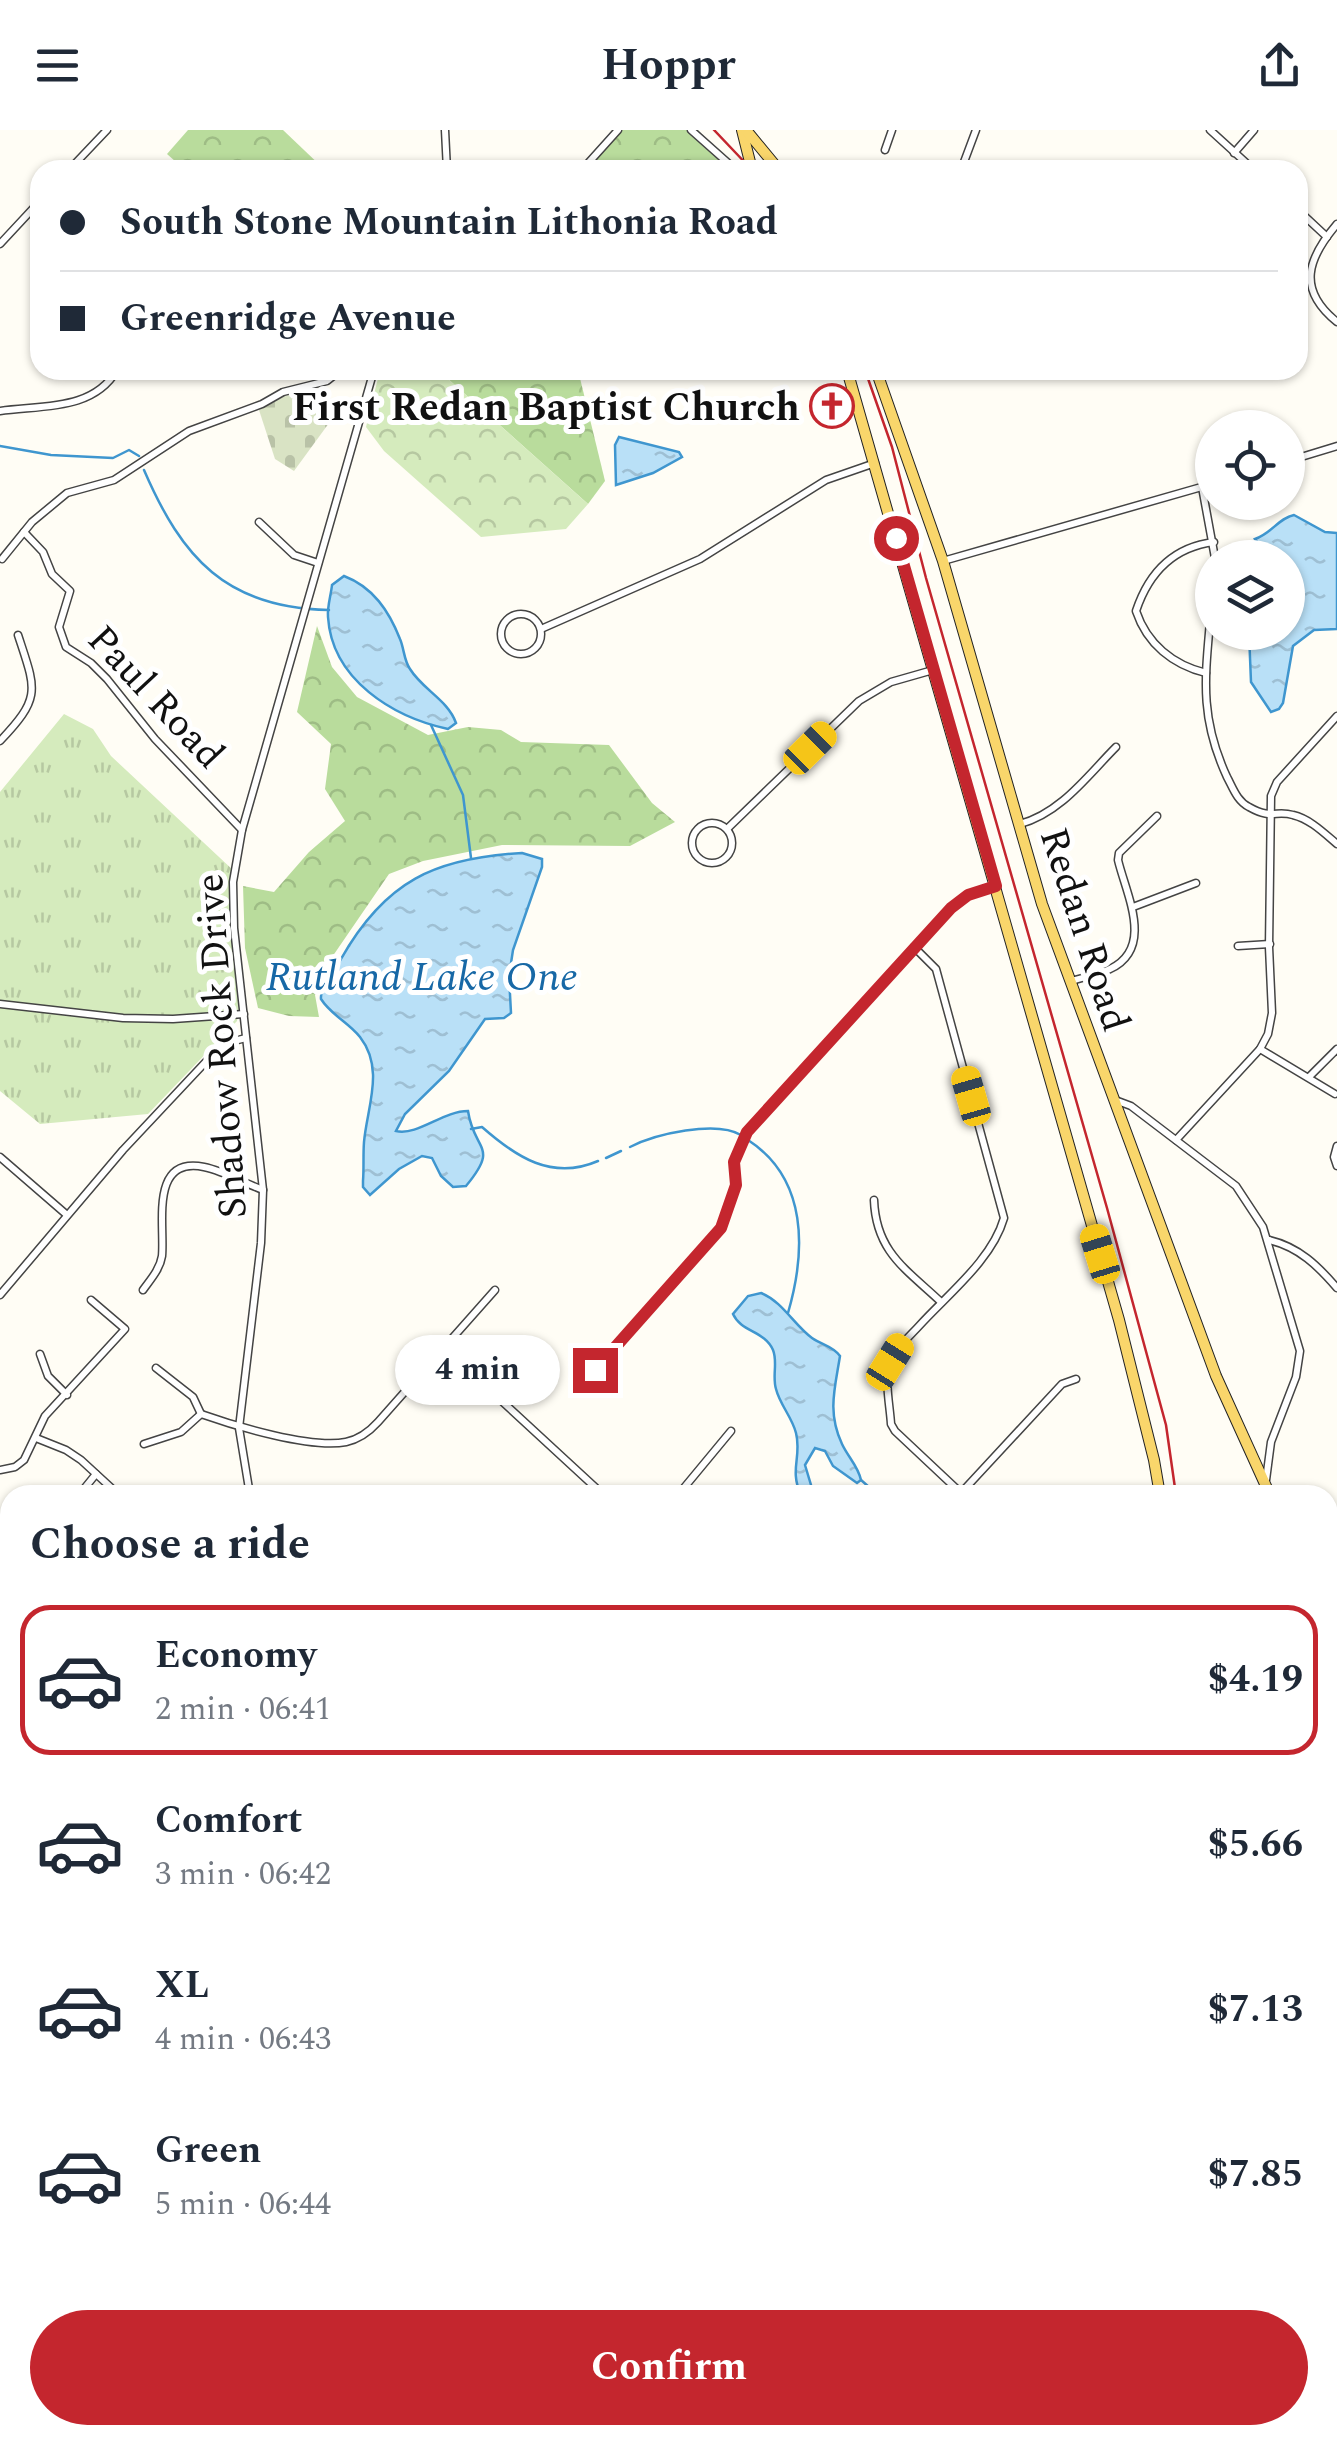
<!DOCTYPE html>
<html lang="en">
<head>
<meta charset="utf-8">
<style>
  :root { --surface:#fff; --page:#f6f6f7; --text:#1f2937; --muted:#747a83; --line:#e0e1e3; --accent:#c4262e }
  body { margin:0; font-family:Spectral,serif; background:var(--page); color:var(--text); height:100vh; display:flex; flex-direction:column; font-size:38px; white-space:nowrap }
  * { box-sizing:border-box; margin:0 }
  p { font-size:32px; color:var(--muted) }
  .icon { flex:none; width:55px; height:55px; fill:none; stroke:currentColor; stroke-width:2; stroke-linecap:round; stroke-linejoin:round }
  .map { position:relative; flex:1; overflow:hidden }
  .panel { position:absolute; left:0px; top:1355px; width:1338px; height:960px; display:flex; flex-direction:column; background:var(--surface); border-radius:30px 30px 0 0; box-shadow:0 2px 8px #0004 }
  .panel>* { flex:none }
  .guide { position:absolute; left:30px; top:30px; width:1278px; height:220px; border-radius:30px; box-shadow:0 2px 8px #0004; display:grid; align-content:center; height:220px; padding:0 30px; background:var(--surface) }
  .fabs { position:absolute; left:1195px; top:280px; display:grid; gap:20px }
  .fabs a { display:grid; place-items:center; width:110px; height:110px; border-radius:50%; background:var(--surface); box-shadow:0 2px 8px #0004; font-size:50px }
  .end { position:absolute; width:45px; height:45px; margin:-22px; border:12px solid #c4262e; background:#fff; box-shadow:0 0 0 5px #fff }
  .from { border-radius:50% }
  .bubble { position:absolute; height:70px; border-radius:35px; background:var(--surface); box-shadow:0 2px 8px #0004; font-size:32px; font-weight:700; line-height:70px; text-align:center }
  .car { position:absolute; width:30px; height:60px; margin:-30px -15px; border-radius:12px; box-shadow:0 0 8px 2px #0007; background:linear-gradient(#f5c518 24%,#345 0 40%,#f5c518 0 76%,#345 0 86%,#f5c518 0) }
  .guide b { display:flex; align-items:center; gap:35px; height:95px; font-size:38px }
  .guide b+b { border-top:2px solid var(--line) }
  .guide i { width:25px; height:25px; background:var(--text) }
  ul { padding:0; list-style:none }
  li { display:flex; align-items:center; gap:30px; height:150px; margin:0 20px 15px; padding:0 10px; border:5px solid transparent; border-radius:30px }
  li div { flex:1 }
  li b { display:block; font-size:38px }
  li em { font-style:normal; font-weight:700 }
  li.current { border-color:var(--accent) }
  li>.icon { width:90px; height:90px; stroke-width:1.5 }
  h2 { padding:0 30px; font-size:45px; line-height:120px }
  .primary-button { display:flex; gap:20px; margin-top:auto; padding:20px 30px }
  .primary-button a { flex:1; height:115px; border-radius:60px; background:var(--accent); color:#fff; font-size:40px; font-weight:700; line-height:115px; text-align:center }
  header { display:flex; justify-content:space-between; align-items:center; height:130px; padding:0 30px; background:var(--surface); font-size:45px; font-weight:700 }
  .map>svg:first-child { display:block }
</style>
</head>
<body>
<header><svg class="icon" aria-label="menu" viewBox="0 0 24 24"><path d="M4 6h16M4 12h16M4 18h16"/></svg>Hoppr<svg class="icon" aria-label="share" viewBox="0 0 24 24"><path d="M12 15V3M7 8l5-5 5 5M5 13v7h14v-7"/></svg></header>
<div class="map">
<svg width="1337" height="2315" viewBox="0 0 1337 2315">
  <defs>
    <pattern id="grass-tufts" width="24" height="20" patternUnits="userSpaceOnUse" patternTransform="scale(2.5)"><rect width="24" height="20" fill="#d5ebbd"/><path d="M3 7l-1-3M5 7V3M7 7l1-3M15 17l-1-3M17 17v-4M19 17l1-3" fill="none" stroke="#b6c8a1"/></pattern>
    <pattern id="forest-crowns" width="20" height="18" patternUnits="userSpaceOnUse" patternTransform="scale(2.5)"><rect width="20" height="18" fill="#b9dc9c"/><path d="M2 6a3 3 0 1 1 6 0M12 15a3 3 0 1 1 6 0" fill="none" stroke="#9ebc85"/></pattern>
    <pattern id="cemetery-stones" width="16" height="16" patternUnits="userSpaceOnUse" patternTransform="scale(2.5)"><rect width="16" height="16" fill="#d9e3c4"/><path d="M2 7V4a2 2 0 0 1 4 0v3zM10 15v-3a2 2 0 0 1 4 0v3z" fill="#b9c2a7"/></pattern>
    <pattern id="park-crowns" width="20" height="18" patternUnits="userSpaceOnUse" patternTransform="scale(2.5)"><rect width="20" height="18" fill="#d5ebbd"/><path d="M2 6a3 3 0 1 1 6 0M12 15a3 3 0 1 1 6 0" fill="none" stroke="#b6c8a1"/></pattern>
    <pattern id="water-ripples" width="26" height="14" patternUnits="userSpaceOnUse" patternTransform="scale(2.5)"><rect width="26" height="14" fill="#b9e0f7"/><path d="M2 4q2-2 4 0t4 0M15 11q2-2 4 0t4 0" fill="none" stroke="#9ebfd3"/></pattern>
  </defs>
  <rect width="100%" height="100%" fill="#fffdf5"/>
  <path fill="url(#grass-tufts)" d="M64,584L93,599L111,626L234,741L241,862L237,891L148,984L40,994L0,961V662Z"/>
  <g fill="url(#forest-crowns)">
    <path d="M188,0H283L325,40H185L167,24Z"/>
    <path d="M618,0H698L730,40H582Z"/>
    <path d="M438,240H578L605,351L588,374Z"/>
    <path d="M317,496L332,537L357,567L428,605L468,597L501,600L521,612L609,615L652,673L675,692L630,716L502,715L423,731L389,744L328,833L315,865L319,887L289,886L258,878L245,818L243,756L274,762L309,722L345,691L325,659L331,614L297,582Z"/>
  </g>
  <path fill="url(#cemetery-stones)" d="M321,258L340,278L294,341L275,329L259,280L285,266Z"/>
  <path fill="url(#park-crowns)" d="M380,240H438L588,374L566,399L481,407L384,321L366,297Z"/>
  <g fill="url(#water-ripples)" stroke="#3f96cf" stroke-width="2.5">
    <path d="M619,307L679,322L682,327L653,343L616,355L615,315Z"/>
    <path d="M1294,385L1325,402L1337,403V499L1314,500L1293,516L1283,573L1279,579L1271,582L1251,552L1249,503L1288,502V428L1269,427L1255,409C1272,403 1279,388 1294,385Z"/>
    <path d="M344,446C373,457 389,481 400,509C404,518 404,531 410,539C423,560 448,570 456,593L448,599C393,587 332,550 328,487C327,477 331,465 332,455Z"/>
    <path d="M522,723L542,729V737L513,820L509,846L511,883L504,888L485,889L449,941L405,984L396,1001C418,1006 443,981 468,981C474,1022 500,1015 466,1056L453,1057L441,1046L432,1028L422,1026L399,1039L370,1065L363,1057V1051C364,1038 363,1025 364,1012C367,977 385,939 360,907C348,892 331,885 321,869C320,851 333,844 341,829C385,751 435,728 522,723Z"/>
    <path d="M761,1163C783,1172 794,1195 812,1208C822,1215 833,1216 840,1226C835,1258 827,1282 842,1314C848,1327 858,1336 861,1350L857,1353L833,1336L825,1321L815,1318L805,1335L814,1365H801C789,1340 802,1326 796,1303C792,1287 780,1275 776,1259C772,1246 778,1232 773,1220C765,1201 741,1202 733,1184L748,1166Z"/>
  </g>
  <g fill="none" stroke-linecap="round" stroke-linejoin="round">
    <g stroke="#3f96cf" stroke-width="2.5">
      <path d="M0,316L51,325L113,328L129,320L139,326"/>
      <path d="M144,340C182,428 226,478 329,480"/>
      <path d="M431,595L463,665L471,728"/>
      <path d="M471,999L482,997C516,1027 552,1051 598,1031"/>
      <path d="M748,1010C808,1049 806,1121 788,1183"/>
      <path d="M630,1017C655,1004 716,990 741,1005"/>
      <path d="M606,1028L621,1021"/>
      <path d="M861,1350L878,1365"/>
      <path d="M0,1417L10,1422"/>
    </g>
    <g stroke="#444" stroke-width="9">
      <g id="minor">
        <path d="M445,0L447,40"/>
        <path d="M691,0L736,40"/>
        <path d="M1210,0L1254,40"/>
        <path d="M885,20L892,0"/>
        <path d="M1234,23L1254,0"/>
        <path d="M69,40L107,0"/>
        <path d="M582,40L618,0"/>
        <path d="M961,40L976,0"/>
        <path d="M1298,80L1327,107"/>
        <path d="M1337,94C1308,128 1296,159 1337,192"/>
        <path d="M0,114L40,71"/>
        <path d="M0,281C42,275 93,281 117,240"/>
        <path d="M1288,331L1337,316"/>
        <path d="M1202,357L1215,428"/>
        <path d="M259,392L294,425L318,433"/>
        <path d="M24,402L43,422L52,444L70,461L59,497L66,517L91,533L107,549L155,609L242,700"/>
        <path d="M2,429L32,392L67,363L114,350L189,301L262,274L283,262L327,251L341,240"/>
        <path d="M943,431L1212,354"/>
        <path d="M1212,467C1207,538 1196,580 1227,647C1233,658 1237,671 1249,677C1272,690 1275,680 1293,685C1310,689 1324,703 1337,714"/>
        <circle cx="521" cy="504" r="20"/>
        <path d="M541,499L700,429L826,350L875,333"/>
        <path d="M1206,543C1173,535 1147,514 1136,481C1149,442 1174,417 1214,412"/>
        <path d="M0,611C42,567 36,560 18,505"/>
        <circle cx="712" cy="713" r="20"/>
        <path d="M1020,694C1061,683 1088,645 1116,617"/>
        <path d="M728,698L859,571L891,552L933,540"/>
        <path d="M1133,777L1196,753"/>
        <path d="M1238,816L1270,814"/>
        <path d="M914,817L936,839L1004,1088C992,1130 948,1164 919,1196C909,1207 896,1218 890,1233C884,1250 890,1276 891,1294L895,1301L961,1363"/>
        <path d="M1072,851C1084,847 1098,845 1110,839C1155,818 1126,764 1118,730L1119,723L1157,686"/>
        <path d="M0,874L123,888L173,889L244,884"/>
        <path d="M1260,919L1335,964"/>
        <path d="M1309,947L1337,919"/>
        <path d="M1115,970L1131,976L1236,1056L1263,1097L1300,1221L1296,1247L1271,1312L1266,1350"/>
        <path d="M1176,1010L1260,919L1268,904L1272,883L1269,817L1271,666L1277,652L1337,586"/>
        <path d="M1337,1016L1334,1027L1337,1036"/>
        <path d="M0,1027L67,1085"/>
        <path d="M874,1070C876,1122 906,1139 941,1172"/>
        <path d="M1269,1110C1299,1117 1318,1136 1337,1158"/>
        <path d="M143,1160C151,1149 160,1139 162,1126C165,1095 149,1026 204,1037C224,1041 244,1053 263,1060"/>
        <path d="M0,1165L123,1020L215,922L230,912L246,908"/>
        <path d="M443,1217L596,1358"/>
        <path d="M40,1224L48,1246L67,1265"/>
        <path d="M156,1238L193,1267L201,1284"/>
        <path d="M580,1256L721,1098L736,1055L734,1032L747,1002L951,778L968,765L995,757"/>
        <path d="M36,1308L66,1320L81,1330L119,1365"/>
        <path d="M144,1314L181,1302L201,1284C235,1296 311,1319 346,1312C360,1309 369,1302 378,1292L495,1160"/>
        <path d="M0,1340L15,1337L24,1330L45,1286L125,1199L91,1170"/>
        <path d="M960,1364L1062,1254L1076,1249"/>
        <path d="M79,1365L96,1344"/>
        <path d="M250,1365L239,1298L261,1113L263,1060L234,798L233,752L242,700L374,240"/>
        <path d="M678,1365L731,1301"/>
        <path d="M0,1667L10,1676"/>
        <path d="M0,1724L10,1733"/>
        <path d="M1328,1835L1337,1833"/>
        <path d="M0,1895L10,1894"/>
        <path d="M1328,2017L1337,2025"/>
        <path d="M1328,2069L1337,2060"/>
        <path d="M0,2116L10,2103"/>
        <path d="M1328,2178L1337,2174"/>
        <path d="M0,2229L10,2239"/>
        <path d="M32,2305L37,2315"/>
        <path d="M183,2305L194,2315"/>
        <path d="M363,2305L365,2315"/>
        <path d="M933,2305L935,2315"/>
        <path d="M1019,2305V2306"/>
        <path d="M1104,2310L1112,2305"/>
        <path d="M591,2315L603,2305"/>
        <path d="M784,2315L795,2305"/>
        <path d="M1244,2315L1253,2305"/>
        <path d="M1334,2315L1337,2288"/>
      </g>
    </g>
    <g stroke="#222" stroke-width="12">
      <g id="major">
        <path d="M742,0L752,40"/>
        <path d="M746,0L779,40"/>
        <path d="M847,240L1119,1190L1154,1330L1160,1365"/>
        <path d="M876,240L943,431L1042,774L1216,1246L1270,1365"/>
        <path d="M1328,1483L1337,1501"/>
        <path d="M1328,1640L1337,1630"/>
        <path d="M536,2315L548,2305"/>
      </g>
    </g>
    <use href="#minor" stroke="#fff" stroke-width="6"/>
    <use href="#major" stroke="#f9d66b" stroke-width="10"/>
    <g stroke="#c4262e" stroke-width="2.5">
      <path d="M714,0L752,40"/>
      <path d="M865,240L892,317L926,448L1107,1078L1166,1295L1176,1365"/>
      <path d="M564,2315L576,2305"/>
    </g>
  </g>
  <g fill="none" stroke-linecap="round" stroke-linejoin="round">
    <path stroke="#c4262e" stroke-width="12" d="M595,1240L721,1098L736,1055L734,1032L747,1002L951,778L968,765L996,756L896,408"/>
  </g>
  <defs>
    <g id="church-ring" transform="scale(2.25)"><circle r="9.5" fill="#fff" stroke="#c4262e" stroke-width="1.5"/><path d="M-1.2-6h2.4v3.5h3.3v2.4h-3.3V6h-2.4V-.1h-3.3v-2.4h3.3Z" fill="#c4262e"/></g>
  </defs>
  <g fill-rule="evenodd">
    <use href="#church-ring" x="832" y="276"/>
  </g>
  <g text-anchor="middle" stroke-width="10" stroke-linejoin="round" paint-order="stroke">
    <g font-size="40" font-weight="bold" fill="#111" stroke="#fff" text-anchor="end">
      <text x="800" y="290">First Redan Baptist Church</text>
    </g>
    <g font-size="40" fill="#111" stroke="#fff">
      <text transform="translate(157 566) rotate(47)" y="14">Paul Road</text>
      <text transform="translate(1086 799) rotate(72)" y="14">Redan Road</text>
      <text transform="translate(220 916) rotate(-94)" y="14">Shadow Rock Drive</text>
    </g>
    <g font-size="42" font-style="italic" fill="#1768a6" stroke="#fff">
      <text x="422" y="860">Rutland Lake One</text>
    </g>
  </g>
</svg>
<div class="fabs">
<a><svg class="icon" aria-label="locate" viewBox="0 0 24 24"><circle cx="12" cy="12" r="6"/><path d="M12 2v4M12 18v4M2 12h4M18 12h4"/></svg></a>
<a><svg class="icon" aria-label="layers" viewBox="0 0 24 24"><path d="M12 4l9 5-9 5-9-5zM3 14l9 5 9-5"/></svg></a>
</div>
<i class="end from" style="left:896px;top:408px"></i>
<i class="end" style="left:595px;top:1240px"></i>
<div class="bubble" style="left:395px;top:1205px;width:165px">4 min</div>
<i class="car" style="left:810px;top:618px;rotate:45deg"></i>
<i class="car" style="left:971px;top:966px;rotate:344deg"></i>
<i class="car" style="left:1100px;top:1124px;rotate:343deg"></i>
<i class="car" style="left:890px;top:1232px;rotate:32deg"></i>
<div class="guide">
<b><i class="from"></i>South Stone Mountain Lithonia Road</b>
<b><i></i>Greenridge Avenue</b>
</div>
<section class="panel">
<h2>Choose a ride</h2>
<ul>
<li class="current"><svg class="icon" aria-label="car" viewBox="0 0 24 24"><path d="M5 17H2v-5l4-1 3-4h7l3 4 3 1v5h-3M9 17h6M6 11h13"/><circle cx="7" cy="17" r="2"/><circle cx="17" cy="17" r="2"/></svg><div><b>Economy</b><p>2 min · 06:41</p></div><em>$4.19</em></li>
<li><svg class="icon" aria-label="car" viewBox="0 0 24 24"><path d="M5 17H2v-5l4-1 3-4h7l3 4 3 1v5h-3M9 17h6M6 11h13"/><circle cx="7" cy="17" r="2"/><circle cx="17" cy="17" r="2"/></svg><div><b>Comfort</b><p>3 min · 06:42</p></div><em>$5.66</em></li>
<li><svg class="icon" aria-label="car" viewBox="0 0 24 24"><path d="M5 17H2v-5l4-1 3-4h7l3 4 3 1v5h-3M9 17h6M6 11h13"/><circle cx="7" cy="17" r="2"/><circle cx="17" cy="17" r="2"/></svg><div><b>XL</b><p>4 min · 06:43</p></div><em>$7.13</em></li>
<li><svg class="icon" aria-label="car" viewBox="0 0 24 24"><path d="M5 17H2v-5l4-1 3-4h7l3 4 3 1v5h-3M9 17h6M6 11h13"/><circle cx="7" cy="17" r="2"/><circle cx="17" cy="17" r="2"/></svg><div><b>Green</b><p>5 min · 06:44</p></div><em>$7.85</em></li>
</ul>
<div class="primary-button"><a>Confirm</a></div>
</section>
</div>
</body>
</html>
